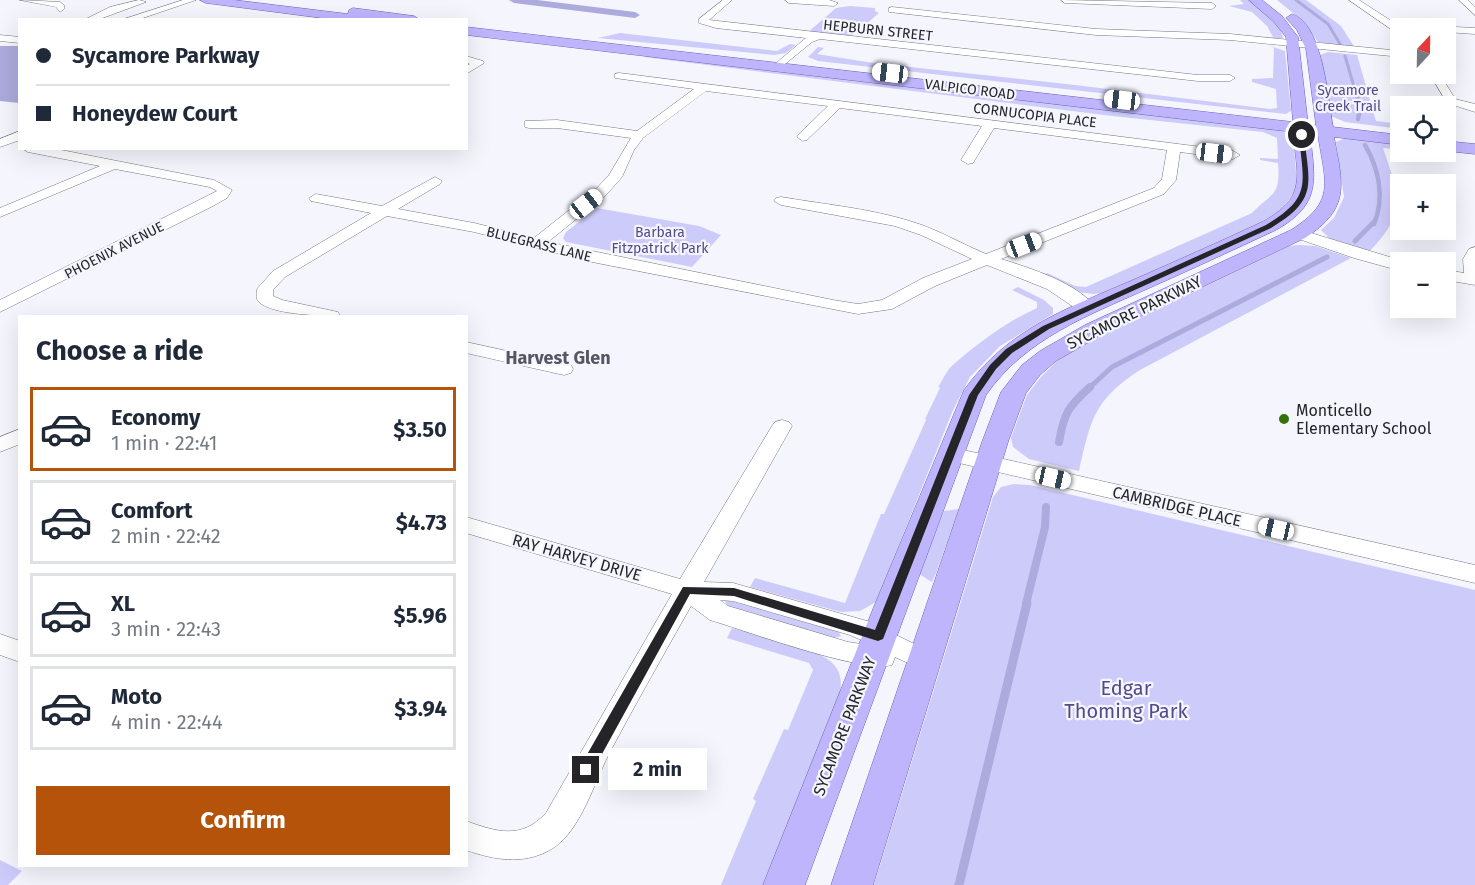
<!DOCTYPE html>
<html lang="en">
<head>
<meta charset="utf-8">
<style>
  :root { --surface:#fff; --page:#f6f6f7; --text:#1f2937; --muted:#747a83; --line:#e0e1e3; --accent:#b45309 }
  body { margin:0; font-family:"Fira Sans",sans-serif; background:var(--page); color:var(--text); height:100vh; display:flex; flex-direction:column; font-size:22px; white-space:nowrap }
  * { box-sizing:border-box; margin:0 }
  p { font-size:20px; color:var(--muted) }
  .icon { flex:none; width:33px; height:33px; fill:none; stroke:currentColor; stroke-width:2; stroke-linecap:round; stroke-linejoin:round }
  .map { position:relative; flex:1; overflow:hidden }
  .side { position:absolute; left:18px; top:315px; width:450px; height:552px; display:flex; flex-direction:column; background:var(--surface); border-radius:0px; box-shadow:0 6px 24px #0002 }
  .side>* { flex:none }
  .top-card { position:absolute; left:18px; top:18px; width:450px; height:132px; border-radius:0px; box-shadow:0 6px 24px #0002; display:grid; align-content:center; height:132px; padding:0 18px; background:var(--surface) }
  .needle { width:39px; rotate:22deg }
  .tools { position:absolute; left:1390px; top:18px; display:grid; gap:12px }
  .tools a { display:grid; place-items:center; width:66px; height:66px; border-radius:0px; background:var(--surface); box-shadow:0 6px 24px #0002; font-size:30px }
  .end { position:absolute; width:27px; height:27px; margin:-14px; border:8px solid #242429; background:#fff; box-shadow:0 0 0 3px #fff }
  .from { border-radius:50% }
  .bubble { position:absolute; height:42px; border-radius:0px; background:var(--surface); box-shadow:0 6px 24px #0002; font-size:20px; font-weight:700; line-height:42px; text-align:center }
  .car { position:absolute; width:18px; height:36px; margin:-18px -9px; border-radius:8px; box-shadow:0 0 4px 2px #0007; background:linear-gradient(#fff 24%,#345 0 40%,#fff 0 76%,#345 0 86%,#fff 0) }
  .top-card b { display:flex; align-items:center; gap:21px; height:57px; font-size:22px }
  .top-card b+b { border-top:2px solid var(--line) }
  .top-card i { width:15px; height:15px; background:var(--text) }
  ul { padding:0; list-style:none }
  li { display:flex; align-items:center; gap:18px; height:84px; margin:0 12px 9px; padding:0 6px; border:3px solid var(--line); border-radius:0px }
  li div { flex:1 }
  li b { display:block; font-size:22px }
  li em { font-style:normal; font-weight:700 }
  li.on { border-color:var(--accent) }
  li>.icon { width:54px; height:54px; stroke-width:1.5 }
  h2 { padding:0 18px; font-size:27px; line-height:72px }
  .button { display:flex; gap:12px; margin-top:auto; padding:12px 18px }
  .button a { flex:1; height:69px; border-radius:0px; background:var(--accent); color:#fff; font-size:24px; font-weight:700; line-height:69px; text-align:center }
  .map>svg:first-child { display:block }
</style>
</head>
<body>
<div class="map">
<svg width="1475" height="885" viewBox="0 0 1475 885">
  <rect width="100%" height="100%" fill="#f5f5fe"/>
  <g fill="#cdcbfa">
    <path d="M1240,0H1249C1262,11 1280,22 1283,38L1269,39L1273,37L1267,26L1252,12L1229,6L1244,4Z"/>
    <path d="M1277,0H1306L1341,26L1355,48L1318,42L1303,21Z"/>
    <path d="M850,6L875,8V11L879,13L851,37L807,33L836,8Z"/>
    <path d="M620,33L777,51L790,44L796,45L786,53L774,55L598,38Z"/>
    <path d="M1270,46L1285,51L1291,111L1286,114L818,61L808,57L818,47L824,48L817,54L873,63L1075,85L1270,109L1277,108L1276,89L1252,82V79L1273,78L1274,48Z"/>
    <path d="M1328,52L1357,55L1376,121L1401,124V129L1345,122L1331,116L1320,55Z"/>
    <path d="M649,54L1282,131L1293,137L1297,184L1294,193L1280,211L1259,223L1104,293L1094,294L1077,292L1040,276L1047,273L1075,286L1086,287L1252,213C1271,193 1281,197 1278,163L1260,160V158L1278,159L1277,138L1263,132L1112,116L644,57Z"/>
    <path d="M1346,138L1401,144V150L1383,148C1400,199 1408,211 1369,252L1330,239L1321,230L1334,218L1344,197L1336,142Z"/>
    <path d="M597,208L699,226L721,235L692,267L566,242L563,238L566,232Z"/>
    <path d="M1299,245L1315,246L1351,258L1140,370C1094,400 1091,419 1079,471L1029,459L1013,447L1011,438L1027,395L1040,378L1057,361L1074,349L1289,246Z"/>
    <path d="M1018,287L1044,300L1053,308V314L1000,346L970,377L953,410L876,602L860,611L841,612L750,587L755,578L845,603L881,514H884L926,420L925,419L940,388L938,387C943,380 947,369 954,364C980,342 1006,322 1037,308V302L1012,290Z"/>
    <path d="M1014,484L1030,485L1475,590V885H874L993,497L1001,487Z"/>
    <path d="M959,509L936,573L932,582L919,574L944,511Z"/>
    <path d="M727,600L838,631L841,636L834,638L727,606L725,601Z"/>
    <path d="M732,628C753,634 817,649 830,661C841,670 842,681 840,694L763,885H721L756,801L753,799L784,729L788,730L813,670L809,663L727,638Z"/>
    <path d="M0,860L22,871L8,885H0Z"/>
  </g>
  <path fill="#adaadd" d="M0,46H19V103L0,101Z"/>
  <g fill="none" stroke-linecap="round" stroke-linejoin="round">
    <g stroke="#adaadd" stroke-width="3">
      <path d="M1296,0L1328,24L1340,44"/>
      <path d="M1345,56L1357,97"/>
    </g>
    <g stroke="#adaadd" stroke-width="4.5">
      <path d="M1357,96L1360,109L1358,119"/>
      <path d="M1365,145C1379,169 1385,198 1374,224"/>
    </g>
    <g stroke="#adaadd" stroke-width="5">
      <path d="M1355,241L1374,222"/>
      <path d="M1088,389L1112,367L1327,257"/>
    </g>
    <g stroke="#adaadd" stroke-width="8">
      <path d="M1059,442C1064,413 1068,407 1090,387"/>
      <path d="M1026,604L1045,527L1046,507"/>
    </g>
    <path stroke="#adaadd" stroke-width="9" d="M959,885L1027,603"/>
    <path fill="#adaadd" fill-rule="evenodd" d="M509,0H537L635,12L640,15L635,18L514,3Z"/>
    <g stroke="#767682" stroke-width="1">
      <g id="minor">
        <path d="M20,0L60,2L64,5V9L60,12L56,7Z"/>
        <path d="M139,0L146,2L97,20H84L110,7Z"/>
        <path d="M183,0H196L137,20H121Z"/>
        <path d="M723,0H732L709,20L1198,75H1230L1235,78L1230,81H1198L820,39L812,42L779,69L775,68V64L806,38L716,28L699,23V19Z"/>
        <path d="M785,0H829L838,3L834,6L789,3Z"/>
        <path d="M1061,0L1212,3L1216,6L1212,9L1065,3Z"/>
        <path d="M1349,0H1359L1396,24L1475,28V34L1446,32V28H1401V35L1398,34Z"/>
        <path d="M1459,0H1468L1475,7V15Z"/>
        <path d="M892,7L1096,29L1230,34L1401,51V57L1230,40L1096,35L889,12V8Z"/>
        <path d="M0,35L20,37V43L0,41Z"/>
        <path d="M466,56L483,61L484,63L466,74V66L470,64L466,62Z"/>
        <path d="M619,73L1233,151L1240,155L1233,159L1180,152L1176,180L1164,194L1001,259C1030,268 1078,283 1096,308L1093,312H1081L1047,289L987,265L935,286L892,309L858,314L587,261L474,232L387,216L285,277L273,290V296L282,300L338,312L340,316C325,316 264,315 257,299C256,297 257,290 257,289L273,271L371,213L311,201L309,198L316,194L382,206L435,177L442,181L440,184L398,209L474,223L534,238L597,188L609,175L631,138L557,128H529L525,127V121L557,120L637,131L694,89L615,78V74ZM706,91L828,106L799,134L797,137L803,141L807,140L840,108L982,126L961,160L968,164L973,163L994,128L1167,150L1162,179L1154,188L986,254C964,245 944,233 922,225C877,209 828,205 781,197L776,198L774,201L781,205L895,226L921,235L972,259L923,278L882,300L858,304L833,300L548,242L607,194L622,177L634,150L643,138Z"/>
        <path d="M1430,74H1440L1455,99L1475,104V112L1447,103Z"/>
        <path d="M20,131V140L0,147V139Z"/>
        <path d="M22,148H51L214,180L232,190L227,198L213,206L0,312V300L217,191L210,187L115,169L0,217V208L100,166L28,152Z"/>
        <path d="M1298,229L1406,262H1401V271L1354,258L1293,237L1290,234Z"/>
        <path d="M1475,247V285L1446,280V270L1464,273L1463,259L1469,249Z"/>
        <path d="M466,342L571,365L573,369L571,373L564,375L466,353Z"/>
        <path d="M782,420L789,422L792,426L704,582L733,583L867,621L935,654L939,661L935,668L925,671L895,657L892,665C863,674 744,630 710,620L691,606C664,654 637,701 611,750C595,779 581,833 550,850C523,865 494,860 466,850V821C497,832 521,840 546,813L672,594L466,533V517L680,579L772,426L775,422ZM720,600L733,601L850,635L875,646L848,642L728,606Z"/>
        <path d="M20,429V444L0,452V437Z"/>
        <path d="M950,447L1475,565V583L942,459L939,454L942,449Z"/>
        <path d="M0,634L20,641V662L0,655Z"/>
      </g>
    </g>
    <g stroke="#6c62b2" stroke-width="1">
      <g id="major">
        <path d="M200,0H234L348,14L349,10L353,8L414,16L420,20H337L206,3Z"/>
        <path d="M1249,0H1262L1282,16L1298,37L1308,124L1316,125L1306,49L1297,30L1286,18L1292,14C1323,24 1328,99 1333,127L1401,135V145L1334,137C1343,185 1351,208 1305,238L1101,335L1056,361L1040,375L1026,393L1008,442L873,885H831L982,442L1001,392L1022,365L1040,351L1085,325L1291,230C1337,201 1325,182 1318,135L1310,134C1315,180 1322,204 1276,230C1233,250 1190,270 1147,289C1087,316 1025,339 986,395L805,885H763L873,609L964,390C1009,328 1066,309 1133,280C1176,261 1219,242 1262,222C1308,197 1297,177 1293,132L466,35V27L1293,122L1286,37L1274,22Z"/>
        <path d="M1446,141L1475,144V154L1446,151Z"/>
      </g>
    </g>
    <use href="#minor" fill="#fff" fill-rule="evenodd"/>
    <use href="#major" fill="#beb5fd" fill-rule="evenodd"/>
  </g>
  <path fill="#242429" d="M1302,133L1304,135C1309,184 1319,199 1271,228L1049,329L1012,353L996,369L978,395L883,639L878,641L734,596L690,594L591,774H581L579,770L581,765L683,587L734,588L875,630L969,395L990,365L1006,349L1043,326L1266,225C1313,197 1303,183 1299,135Z"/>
  <circle fill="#337207" stroke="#f5f5fe" stroke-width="2" cx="1284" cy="419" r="6"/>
  <g text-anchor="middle" stroke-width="4.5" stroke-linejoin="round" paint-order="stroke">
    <g font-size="14" fill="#242429" stroke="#f5f5fe">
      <text transform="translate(878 30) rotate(6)" y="5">HEPBURN STREET</text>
      <text transform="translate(970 89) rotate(7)" y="5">VALPICO ROAD</text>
      <text transform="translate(1035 115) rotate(7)" y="5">CORNUCOPIA PLACE</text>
      <text transform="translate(539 244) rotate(14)" y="5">BLUEGRASS LANE</text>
      <text transform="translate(114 250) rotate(-27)" y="5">PHOENIX AVENUE</text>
    </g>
    <g font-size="14" fill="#524b8b" stroke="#f5f5fe">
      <text x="1348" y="95">Sycamore<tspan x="1348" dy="16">Creek Trail</tspan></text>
      <text x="660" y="237">Barbara<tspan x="660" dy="16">Fitzpatrick Park</tspan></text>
    </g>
    <g font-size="16" fill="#242429" stroke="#f5f5fe">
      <text transform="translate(1134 312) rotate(-26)" y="6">SYCAMORE PARKWAY</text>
      <text transform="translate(1177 506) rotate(13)" y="6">CAMBRIDGE PLACE</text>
      <text transform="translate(577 557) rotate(16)" y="6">RAY HARVEY DRIVE</text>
      <text transform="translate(844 726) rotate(-69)" y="6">SYCAMORE PARKWAY</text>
    </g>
    <g font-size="16" fill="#242429" stroke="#f5f5fe" text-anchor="start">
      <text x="1296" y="416">Monticello<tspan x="1296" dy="18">Elementary School</tspan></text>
    </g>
    <g font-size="18" font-weight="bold" fill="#565662" stroke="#f5f5fe">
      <text x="558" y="364">Harvest Glen</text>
    </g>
    <g font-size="20" fill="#524b8b" stroke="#f5f5fe">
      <text x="1126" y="695">Edgar<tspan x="1126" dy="23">Thoming Park</tspan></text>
    </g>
  </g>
</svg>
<div class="tools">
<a><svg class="needle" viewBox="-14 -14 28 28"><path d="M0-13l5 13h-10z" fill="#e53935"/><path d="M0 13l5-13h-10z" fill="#747a83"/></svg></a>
<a><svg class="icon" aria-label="locate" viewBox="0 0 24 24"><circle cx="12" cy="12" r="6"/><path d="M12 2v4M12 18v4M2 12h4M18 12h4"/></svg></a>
<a>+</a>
<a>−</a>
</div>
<i class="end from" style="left:1302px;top:135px"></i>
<i class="end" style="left:586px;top:770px"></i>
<div class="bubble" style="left:608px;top:748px;width:99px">2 min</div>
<i class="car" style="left:890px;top:73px;rotate:277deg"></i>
<i class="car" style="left:1122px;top:100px;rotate:277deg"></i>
<i class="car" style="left:1214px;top:153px;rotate:97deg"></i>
<i class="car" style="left:586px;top:204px;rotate:52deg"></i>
<i class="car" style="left:1024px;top:245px;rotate:69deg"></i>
<i class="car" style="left:1053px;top:478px;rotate:103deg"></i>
<i class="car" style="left:1276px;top:529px;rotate:283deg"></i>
<div class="top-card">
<b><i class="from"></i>Sycamore Parkway</b>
<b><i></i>Honeydew Court</b>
</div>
<section class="side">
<h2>Choose a ride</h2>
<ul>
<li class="on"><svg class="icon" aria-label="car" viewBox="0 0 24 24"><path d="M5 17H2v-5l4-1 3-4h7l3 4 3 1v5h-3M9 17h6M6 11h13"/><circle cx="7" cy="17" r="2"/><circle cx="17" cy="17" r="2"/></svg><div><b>Economy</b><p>1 min · 22:41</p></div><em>$3.50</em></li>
<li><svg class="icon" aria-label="car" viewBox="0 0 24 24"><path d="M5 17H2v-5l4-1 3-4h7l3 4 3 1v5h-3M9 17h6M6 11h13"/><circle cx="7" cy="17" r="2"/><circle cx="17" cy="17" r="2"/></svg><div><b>Comfort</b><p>2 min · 22:42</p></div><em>$4.73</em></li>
<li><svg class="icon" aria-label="car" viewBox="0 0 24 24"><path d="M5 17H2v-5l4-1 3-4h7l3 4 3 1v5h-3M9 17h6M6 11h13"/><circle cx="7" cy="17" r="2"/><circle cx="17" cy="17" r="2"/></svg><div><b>XL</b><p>3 min · 22:43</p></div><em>$5.96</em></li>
<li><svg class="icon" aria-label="car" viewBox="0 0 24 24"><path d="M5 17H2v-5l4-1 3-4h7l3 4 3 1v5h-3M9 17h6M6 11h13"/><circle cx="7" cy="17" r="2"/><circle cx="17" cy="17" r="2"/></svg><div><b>Moto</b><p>4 min · 22:44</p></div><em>$3.94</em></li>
</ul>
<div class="button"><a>Confirm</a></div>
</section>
</div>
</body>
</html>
